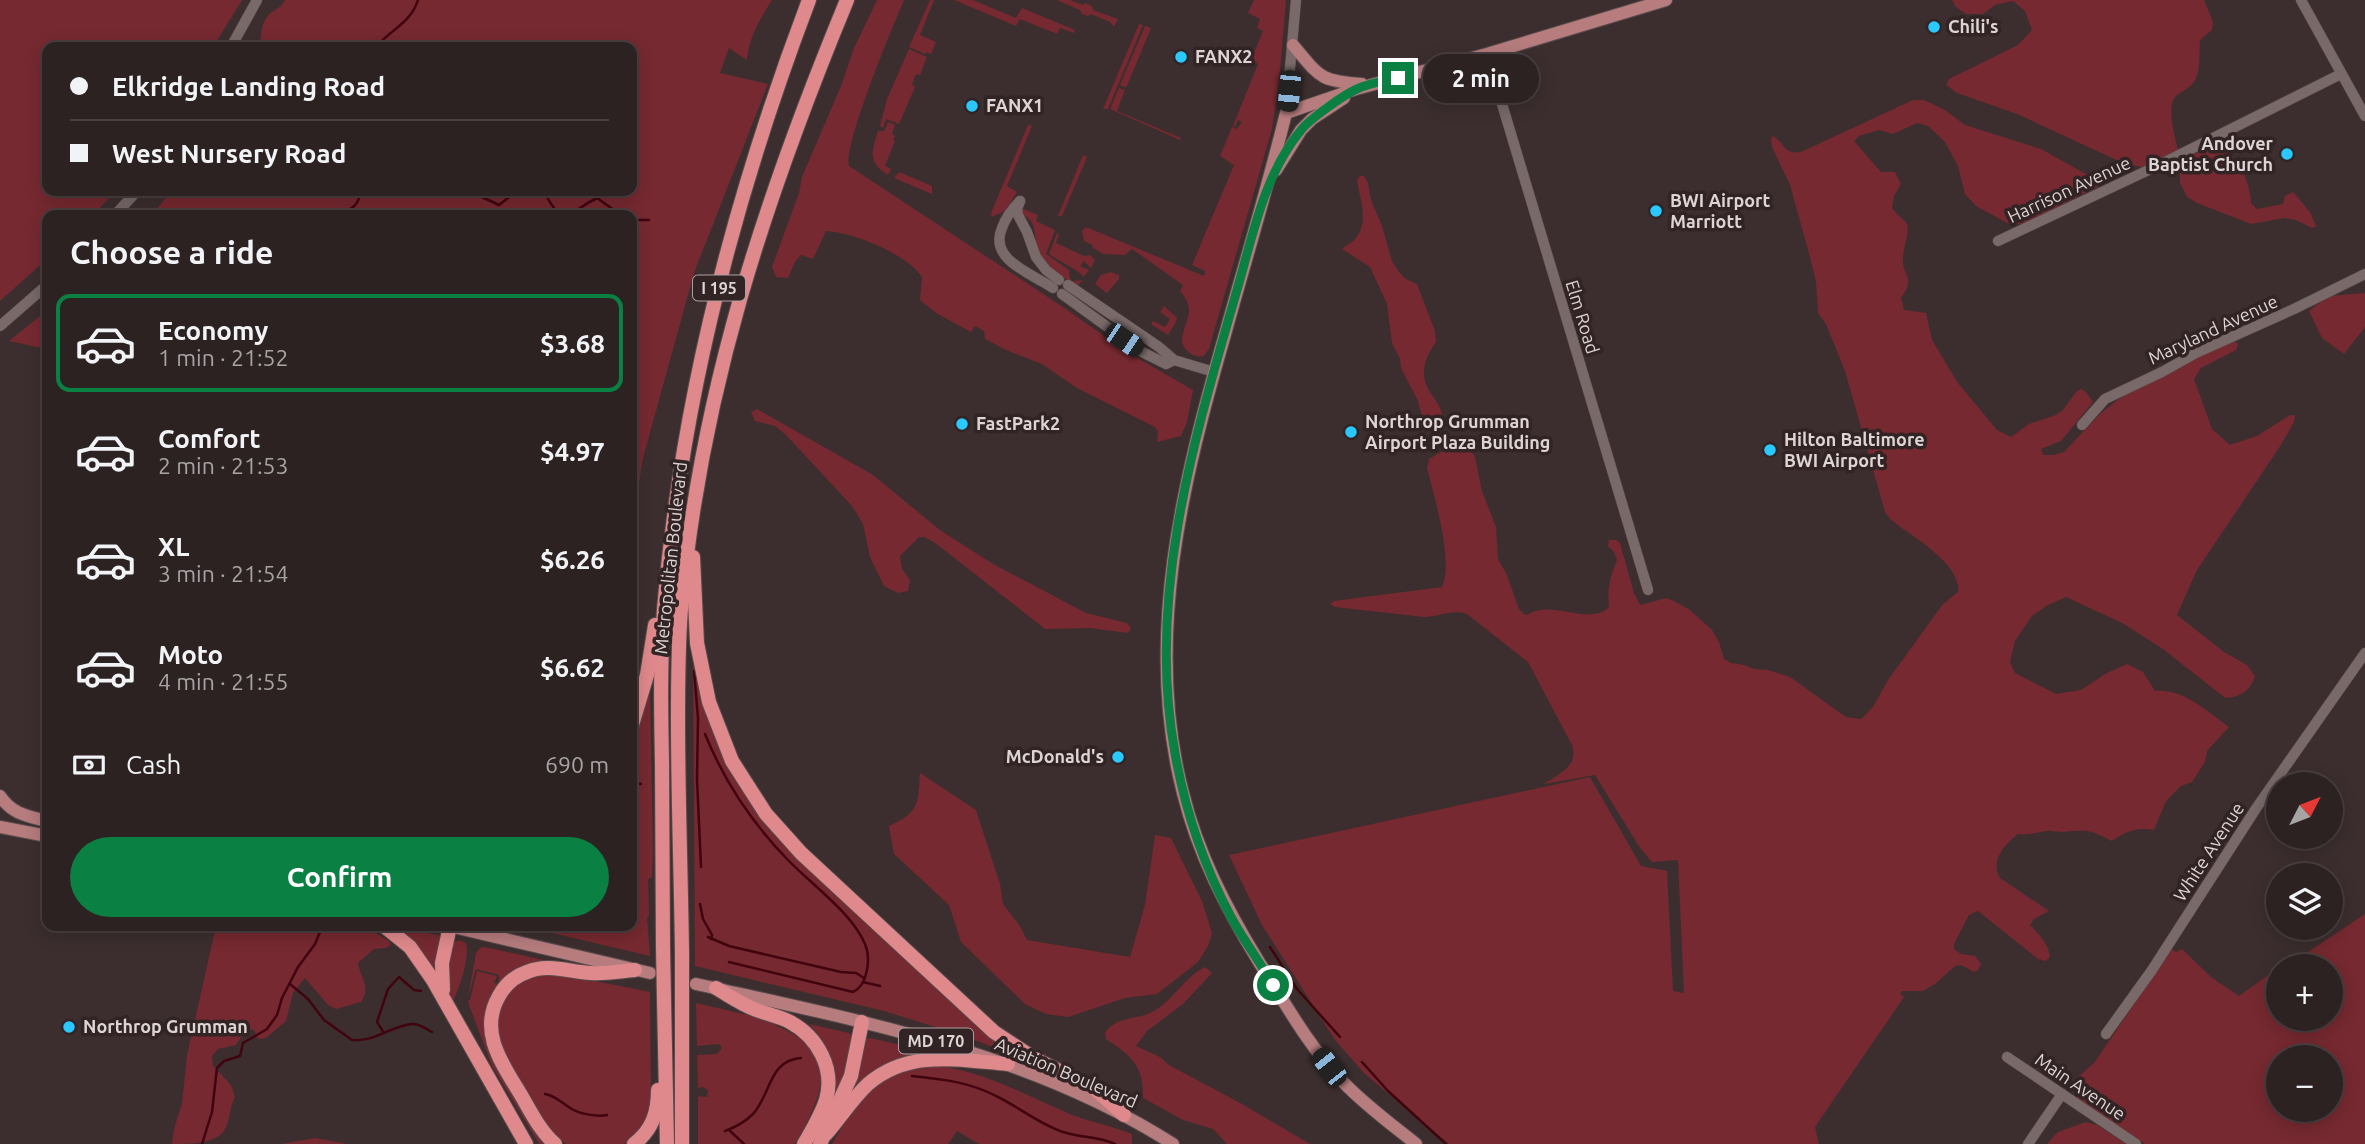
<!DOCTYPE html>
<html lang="en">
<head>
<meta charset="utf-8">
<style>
  :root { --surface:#2d2222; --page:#352a2a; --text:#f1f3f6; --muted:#a7a4a5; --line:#483f40; --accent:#0b8043 }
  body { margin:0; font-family:Ubuntu,sans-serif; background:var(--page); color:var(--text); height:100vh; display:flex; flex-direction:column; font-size:26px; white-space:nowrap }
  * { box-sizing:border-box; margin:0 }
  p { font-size:23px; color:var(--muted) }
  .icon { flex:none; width:38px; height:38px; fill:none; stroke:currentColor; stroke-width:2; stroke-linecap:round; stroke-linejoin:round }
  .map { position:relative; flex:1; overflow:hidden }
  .drawer { position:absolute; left:42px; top:210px; width:595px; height:721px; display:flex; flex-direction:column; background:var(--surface); border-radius:14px; box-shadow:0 4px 18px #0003,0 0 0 2px var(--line) }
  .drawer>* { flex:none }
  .hud { position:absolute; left:42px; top:42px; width:595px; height:154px; border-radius:14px; box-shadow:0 4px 18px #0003,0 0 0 2px var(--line); display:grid; align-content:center; height:154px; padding:0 28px; background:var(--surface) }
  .needle { width:46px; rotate:48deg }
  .fabs { position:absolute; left:2266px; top:772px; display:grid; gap:14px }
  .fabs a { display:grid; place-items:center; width:77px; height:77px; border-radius:50%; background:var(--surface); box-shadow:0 4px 18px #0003,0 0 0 2px var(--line); font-size:35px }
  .end { position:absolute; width:32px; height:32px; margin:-16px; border:9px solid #0b8043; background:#fff; box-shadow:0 0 0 4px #fff }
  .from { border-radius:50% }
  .bubble { position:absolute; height:49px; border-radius:24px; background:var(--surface); box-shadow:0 4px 18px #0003,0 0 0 2px var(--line); font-size:23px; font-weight:700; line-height:49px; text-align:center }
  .car { position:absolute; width:21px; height:42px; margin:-21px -10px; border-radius:9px; box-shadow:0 0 5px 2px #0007; background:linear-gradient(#222 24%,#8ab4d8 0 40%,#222 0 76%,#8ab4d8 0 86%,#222 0) }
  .hud b { display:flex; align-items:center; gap:24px; height:66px; font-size:26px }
  .hud b+b { border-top:2px solid var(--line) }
  .hud i { width:18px; height:18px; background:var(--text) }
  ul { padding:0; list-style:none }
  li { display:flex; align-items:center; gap:21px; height:98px; margin:0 14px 10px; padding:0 14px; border:4px solid transparent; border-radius:14px }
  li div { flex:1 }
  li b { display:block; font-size:26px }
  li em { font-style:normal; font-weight:700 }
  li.current { border-color:var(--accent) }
  li>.icon { width:63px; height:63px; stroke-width:1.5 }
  h2 { padding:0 28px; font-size:32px; line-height:84px }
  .pay { display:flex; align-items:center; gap:18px; height:77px; padding:0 28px; font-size:26px }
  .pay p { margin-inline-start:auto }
  .primary-button { display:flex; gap:14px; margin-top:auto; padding:14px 28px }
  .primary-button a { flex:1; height:80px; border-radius:42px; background:var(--accent); color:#fff; font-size:28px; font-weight:700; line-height:80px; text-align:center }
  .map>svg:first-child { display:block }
</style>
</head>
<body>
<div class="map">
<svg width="2365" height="1144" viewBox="0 0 2365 1144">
  <rect width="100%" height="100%" fill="#3c2e2e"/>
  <g fill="#762930" fill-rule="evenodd">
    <path d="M0,0H242L213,47H47V191H116L93,215H47V259L0,301Z"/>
    <path d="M285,0H772C760,19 749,37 747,60L729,48L720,73L768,84L694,273L643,458L632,527V215H152L171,191H632V47H259C262,37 260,25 267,17C273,9 281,9 285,0Z"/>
    <path d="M877,0H904C893,26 843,145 849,166L1063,307L1127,352L1193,390L1187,422L1181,436L1157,442L1158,432L1155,427L1077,388L1042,364L1006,350L985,339L984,331L975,326L971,332L936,313L920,300L922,277C907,254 852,232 826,231L813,259L801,255L795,262L788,278L776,277L772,267L799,193L802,177L841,86L854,48Z"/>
    <path d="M930,0H934L920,35L936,42L931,54L927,52L925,54L909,47Z"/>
    <path d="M954,0H973L1016,18L1022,8L1075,30L1074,33L1060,28L1057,34L1020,19L1016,26Z"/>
    <path d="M1057,0H1070L1083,5L1085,3L1092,6L1093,10L1118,19L1114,27L1110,22L1091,14L1088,16L1082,14L1080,10Z"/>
    <path d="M1254,0H1286L1279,82L1272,129L1209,349L1204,356C1194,358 1186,352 1182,343C1182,321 1199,313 1180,291L1183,285L1132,249L1125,255L1103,254L1092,247L1093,245L1084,241L1082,231L1086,227L1204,276L1205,271L1192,265L1234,165L1220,156L1232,127L1237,129L1242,122L1238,120L1235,127L1233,126L1258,64L1251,60L1263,31L1257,28L1260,19L1248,13Z"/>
    <path d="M1952,0H2204L2213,22L2212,30L2200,40C2199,52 2201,66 2196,78C2192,88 2183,90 2176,96C2166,105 2175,138 2178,150L2142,167L2125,164L2017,114L1957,93L1946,85L1949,79L2018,45L2032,30L2025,11L2013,1L1995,5L1983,14H1966L1956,7Z"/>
    <path d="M1139,24L1143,25L1108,109H1103Z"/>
    <path d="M1145,26L1151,28L1127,86L1124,87L1120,85Z"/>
    <path d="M909,49L927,57L920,75L916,74L912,84L915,87L899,124L886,119L883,128L880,126L887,99Z"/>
    <path d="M1119,88L1125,90L1117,111L1181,138L1180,140L1110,109Z"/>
    <path d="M1913,100H1924L1945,110L1965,125L2041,149L2095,179L2099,186L2024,224L2011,225L1976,206L1965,194L1958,166L1945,142L1928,126L1917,123L1893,134L1879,130L1859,136L1854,141L1881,172H1895L1901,184L1894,196L1892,208C1896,214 1904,219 1907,224C1910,232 1903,248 1903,257C1901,276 1917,276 1901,298L1904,310L1926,313L1932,340L1958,383L1997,430L2011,437L2029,424L2056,415L2063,410L2077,391L2081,389L2086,392L2093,402L2061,441L2041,449L2043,455H2053L2064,452L2101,413L2132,389L2176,370L2191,359L2234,341L2238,344L2236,350L2201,368L2194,379L2212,429L2230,445L2257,436L2290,415H2295L2294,422L2281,445L2197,570L2177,615L2224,652L2247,665L2255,676C2250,691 2241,697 2225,698L2163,649L2124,624L2066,597L2048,605L2032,616L2015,641L2010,662L2015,673L2056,694L2081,690L2105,674L2127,664L2143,672L2155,691C2183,688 2207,711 2229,727L2207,751L2205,762L2192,782L2181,786L2166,801L2154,830C2136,827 2127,831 2112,841C2087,829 2089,830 2063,832C2057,832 2051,830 2046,831C2034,833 2030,835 2018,834C2004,845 1990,861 2000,878L2049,911L2034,919L2030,925C2040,935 2048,943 2050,957L2046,961L2038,959L1978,911L1969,915L1954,944V949L1961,954L1975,956L1981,964L1978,970L1974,972L1961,965L1955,966L1935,984L1923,991H1902L1900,994L1904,997L1815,1127L1819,1144H1449L1365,1074L1335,1040L1262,925L1229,855L1590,777L1641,866L1667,871L1673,991L1684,993L1678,860L1652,862L1640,848L1595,775L1544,784C1559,774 1579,766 1572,745L1528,662L1467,614C1453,609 1439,617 1424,617L1335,607L1330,604L1334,601L1442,587C1454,563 1434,495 1427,468L1429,459C1440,452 1455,444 1468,445L1475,457L1482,491L1496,527L1498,559L1507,575L1519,609L1524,614L1527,615C1551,598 1590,627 1609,607C1607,589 1610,577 1617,560L1614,552L1608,546L1609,540H1616L1620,543L1634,593L1640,605L1666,598L1674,601L1690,610L1712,630L1719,642L1724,659L1731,663L1744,665L1754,669L1768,670L1790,677L1846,717L1861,719L1873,707L1888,680L1943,604L1958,592C1962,564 1910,535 1891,520L1885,512L1845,371L1826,324L1818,313L1816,282L1810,257L1790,185L1772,147L1771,139L1773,136C1786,144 1783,155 1801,152Z"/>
    <path d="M888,122L895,125L892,134L895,136L893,140L895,141L885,166L891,169L888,175C867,162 872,151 878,131H884Z"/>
    <path d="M1028,125L1032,126L1007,186L1017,192L1005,211L992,217L991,213Z"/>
    <path d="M2216,147C2237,149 2251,185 2251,203L2257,209L2283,204L2285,196L2293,192L2310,212L2316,226L2312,228L2296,220L2284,218L2251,224L2197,203L2187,197L2180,183V167L2193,154Z"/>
    <path d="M1083,155L1087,157L1062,216H1058Z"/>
    <path d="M899,172L932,186V194L894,178Z"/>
    <path d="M1360,176H1364L1368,183L1371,200L1382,226L1392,261L1399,272L1406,279L1417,284L1435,331L1436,342C1424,359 1418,376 1432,395C1438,404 1443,409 1442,421L1434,427L1428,426L1423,420L1418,401L1401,368L1400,359L1392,343L1387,304L1370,267L1342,249C1346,245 1352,243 1356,238C1369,220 1360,200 1357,180Z"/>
    <path d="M1021,208L1038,215L1036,221L1055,230L1046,254L1069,270L1070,279L1073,281L1083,280L1077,286C1064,278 1046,268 1039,253C1032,238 1040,223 1022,214Z"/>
    <path d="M1057,233L1059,235L1056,243L1084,256L1090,255L1095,260L1091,268L1084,261L1080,266L1089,270L1084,277C1077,269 1060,262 1049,254Z"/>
    <path d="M1111,272L1119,275V279L1107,293L1095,284L1101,275Z"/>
    <path d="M2365,293V327L2344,354L2322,338L2309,311L2328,296Z"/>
    <path d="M47,306V349L9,341L44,313Z"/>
    <path d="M1164,306L1177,318L1176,322L1168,335L1151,324L1153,321L1165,327L1170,319L1160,312Z"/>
    <path d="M757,409L873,475L940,530L993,564L1086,613L1127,623L1131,628L1128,633L1090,628L1045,629L934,542L924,537H919L900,556L902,569L910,580L908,591L898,593L884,586L870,557L863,524L852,506L786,435L775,426L755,421L751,412Z"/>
    <path d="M693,658C704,717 730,773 764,821L1002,1045L1001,1050L964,1036L884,1011L695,966Z"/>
    <path d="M650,690L653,851L652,877L648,879L649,915L647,918L650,956L522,926H632V737Z"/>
    <path d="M920,773L976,810L1000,884L1003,904L1020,926L1027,940L1130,957L1145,905L1155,835L1171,838L1202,901L1212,933L1208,946L1198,962L1157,994L1125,998L1068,1017L1046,1014L1025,1004L961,942L949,905L894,854L889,826C919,812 918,805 920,773Z"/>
    <path d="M2365,914V1144H2145L2078,1099L2073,1087L2079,1076L2094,1063L2172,949L2176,952L2182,949L2211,977L2239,996L2278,968V1018H2331V966H2281L2296,953L2305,954ZM2278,1057H2331V1110H2278Z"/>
    <path d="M216,926H364L389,941L391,945L385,948L374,949L358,963C361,979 371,987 361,1002L336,1009L328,1005L305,978L293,993L286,1021L266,1038L258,1039L254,1030L247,1029L236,1045L218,1049L212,1056L213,1066L231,1085L235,1097C230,1107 230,1115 227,1125C221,1144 193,1144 172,1144L174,1129L182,1103L187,1055Z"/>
    <path d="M409,929L442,936L435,973L403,935L405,930Z"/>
    <path d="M459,940L466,943C470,957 459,990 452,1003C445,983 448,963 452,943Z"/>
    <path d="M485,947L548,961L533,964L485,1019L548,1144H539L492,1066L469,1005L468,1000H470L477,971L497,976L494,983L499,984V975L476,969L468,997L476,953L480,948Z"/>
    <path d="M1205,967L1212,973L1183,1004L1147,1031L1136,1046L1160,1057L1169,1065L1242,1104L1310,1144H1227L1213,1129L1183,1120L1143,1098C1144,1065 1131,1056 1106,1039L1105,1033C1115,1017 1134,1020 1150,1013C1172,1003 1184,977 1205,967Z"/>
    <path d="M541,973L560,974L650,992L651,1108C649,1120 636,1140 624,1144C613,1144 580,1144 566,1144L545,1124L502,1051L496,1024L504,998L520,981Z"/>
    <path d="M696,1003L778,1022L777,1026C843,1053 822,1097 795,1144H698V1096L707,1097L708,1090L703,1087L698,1088L697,1055L717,1054L722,1048L719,1044L697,1046Z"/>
    <path d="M809,1024L849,1033L854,1039L847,1074L815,1144H809C829,1096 852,1068 809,1024Z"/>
    <path d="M870,1038L923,1050L922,1055L851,1095L866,1039Z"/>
    <path d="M927,1065C979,1068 1023,1094 1070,1114C1090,1122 1112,1126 1132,1134V1144H979L957,1131L948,1144H832C856,1104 877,1071 927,1065Z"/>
    <path d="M2086,1122L2097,1125L2126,1144H2047L2058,1132Z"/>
    <path d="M315,1138L347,1144H281Z"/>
  </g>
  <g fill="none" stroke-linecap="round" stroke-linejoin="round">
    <g stroke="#41040f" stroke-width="2.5">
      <path d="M376,47C390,30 411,23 418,0"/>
      <path d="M469,191L499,205L517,191"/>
      <path d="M544,191C563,231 570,211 597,198L621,215"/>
      <path d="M340,215C351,209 360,205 360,191"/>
      <path d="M632,220H649"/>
      <path d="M694,671L698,718L697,779L701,867"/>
      <path d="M705,734C724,781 753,824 788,860C811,884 852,913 865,944C871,958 868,985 853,992L729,962"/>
      <path d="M632,782L641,784"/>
      <path d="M700,904L703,919L712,935L711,939"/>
      <path d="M708,937L729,946L841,972L856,973L864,978"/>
      <path d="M1270,947L1297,989L1340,1037"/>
      <path d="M863,982L880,986"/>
      <path d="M290,984L308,999L324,1020L352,1040C375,1042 391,1026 412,1024C419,1023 426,1029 432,1032"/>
      <path d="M384,1033L377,1022L388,989L399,977L414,990L421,991"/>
      <path d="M1362,1062L1388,1091L1446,1144"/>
      <path d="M912,1076C942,1079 969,1082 996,1096C1019,1107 1039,1124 1063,1132C1081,1138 1098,1136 1115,1144"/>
      <path d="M545,1094C557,1096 562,1104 572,1109C580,1114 598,1117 607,1115"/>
      <path d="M729,1130L744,1144"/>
      <path d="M725,1131C736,1127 745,1122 753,1114C771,1094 769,1060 801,1058"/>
      <path d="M202,1144L212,1112L217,1068L224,1061L240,1056L243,1043L267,1029L277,1015L282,998L298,967L315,944L322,927"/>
    </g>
    <g stroke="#574b4b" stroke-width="11">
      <g id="minor">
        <path d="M2301,0L2365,116"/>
        <path d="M231,47L257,0"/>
        <path d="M1487,54L1648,590"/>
        <path d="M1286,113L1296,0"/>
        <path d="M1020,201C1012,209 1006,217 1002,228C988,260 1033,274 1053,288"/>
        <path d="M1020,201L1017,209L1018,215L1027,232L1036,257L1046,270L1059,280"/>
        <path d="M115,215L137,191"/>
        <path d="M1998,241L2157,166L2341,74"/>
        <path d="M1068,285L1159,347L1174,360L1214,372"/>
        <path d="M1062,294L1142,352L1166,364L1174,360"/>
        <path d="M0,326L47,285"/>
        <path d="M2082,425L2105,399L2162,372L2196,353L2294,309L2365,274"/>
        <path d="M2106,1034L2152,970L2257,807L2365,653"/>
        <path d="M2007,1057L2136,1144"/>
        <path d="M2028,1144L2062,1094"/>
      </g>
    </g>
    <g stroke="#574b4b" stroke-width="14">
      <g id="major">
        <path d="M1293,45C1320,77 1319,81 1362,84"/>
        <path d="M1276,170L1301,130L1312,119L1344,98"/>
        <path d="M0,796C12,814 27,816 47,821"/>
        <path d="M0,827L47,836"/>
        <path d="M449,926L650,973"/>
        <path d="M696,984C859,1021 1029,1052 1173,1144"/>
        <path d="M1416,1144C1391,1124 1365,1105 1343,1082C1309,1047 1285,1003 1259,962C1226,908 1198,854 1183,793C1143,639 1183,480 1226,331C1246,259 1268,186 1286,113L1356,89L1487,54L1666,0"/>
      </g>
    </g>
    <g stroke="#574b4b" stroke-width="16">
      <g id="highway">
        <path d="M693,557L697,643L709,702L732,761L766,814L801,853L994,1032L1035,1059L1094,1088L1124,1115"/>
        <path d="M632,725L647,675L655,625"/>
        <path d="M384,926L410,947L433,980L526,1144"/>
        <path d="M663,947C663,886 662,824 662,762C661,712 660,660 664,609C681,401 735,195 809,0"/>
        <path d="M682,953C681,875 678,798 678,720C678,683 678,646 681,609C701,391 764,201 847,0"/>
        <path d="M716,988C728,995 741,1004 754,1009C766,1014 779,1016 790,1022C818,1037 835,1069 826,1100C821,1116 812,1130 804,1144"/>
        <path d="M443,990L442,963L450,926"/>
        <path d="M664,1000L667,1144"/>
        <path d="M826,1134C840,1118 852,1099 868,1084C909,1049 958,1060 1008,1064"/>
        <path d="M555,1144C540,1131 531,1112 521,1095C503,1065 478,1032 499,996C505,985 515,976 527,972C548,963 570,972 591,973C606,974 620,971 635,970"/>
        <path d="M634,1144C652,1130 658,1113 658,1090"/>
        <path d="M682,1144V1004"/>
        <path d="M820,1144L851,1076L862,1022"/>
      </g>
    </g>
    <use href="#minor" stroke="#796969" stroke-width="10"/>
    <use href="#major" stroke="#b67c7e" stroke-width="12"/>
    <use href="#highway" stroke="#df898c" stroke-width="14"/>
    <g stroke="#574b4b" stroke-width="16" stroke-linecap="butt">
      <g id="highway-bridge">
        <path d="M663,947L664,1000"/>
        <path d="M682,1004V953"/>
      </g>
    </g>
    <use href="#highway-bridge" stroke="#df898c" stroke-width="14"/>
  </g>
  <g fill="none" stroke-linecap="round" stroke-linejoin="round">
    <path stroke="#0b8043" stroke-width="9" d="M1273,985C1260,962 1244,941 1231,917C1204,866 1185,810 1175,753C1146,597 1194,439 1237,290C1253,235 1264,174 1302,129C1310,119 1345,94 1357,89C1369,83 1385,81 1398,78"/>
  </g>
  <g fill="#29c8ff" stroke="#322424" stroke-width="2.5">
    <circle cx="1934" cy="27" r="7"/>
    <circle cx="1181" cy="57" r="7"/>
    <circle cx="972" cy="106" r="7"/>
    <circle cx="2287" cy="154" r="7"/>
    <circle cx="1656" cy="211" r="7"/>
    <circle cx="962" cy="424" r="7"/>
    <circle cx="1351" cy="432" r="7"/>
    <circle cx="1770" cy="450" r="7"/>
    <circle cx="1118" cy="757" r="7"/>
    <circle cx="69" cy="1027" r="7"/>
  </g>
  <g text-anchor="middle" stroke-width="7" stroke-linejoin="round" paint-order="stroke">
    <g fill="#322424" stroke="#aa9f9f" stroke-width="2">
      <rect x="693" y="275.5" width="52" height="25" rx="5"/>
      <rect x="899" y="1028.5" width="74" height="25" rx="5"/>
    </g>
    <g font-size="16" font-weight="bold" fill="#ddd4d4">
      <text x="719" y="294">I 195</text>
      <text x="936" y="1047">MD 170</text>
    </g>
    <g font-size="18" font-weight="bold" fill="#ddd4d4" stroke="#322424" text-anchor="start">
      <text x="1948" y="33">Chili's</text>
      <text x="1195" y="63">FANX2</text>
      <text x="986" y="112">FANX1</text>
      <text x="2273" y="150" text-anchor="end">Andover<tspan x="2273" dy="21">Baptist Church</tspan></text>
      <text x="1670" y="207">BWI Airport<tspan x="1670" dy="21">Marriott</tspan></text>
      <text x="1365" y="428">Northrop Grumman<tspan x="1365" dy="21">Airport Plaza Building</tspan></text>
      <text x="976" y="430">FastPark2</text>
      <text x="1784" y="446">Hilton Baltimore<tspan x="1784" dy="21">BWI Airport</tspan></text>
      <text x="1104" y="763" text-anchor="end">McDonald's</text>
      <text x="83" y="1033">Northrop Grumman</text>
    </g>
    <g font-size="18" fill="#ddd4d4" stroke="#322424">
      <text transform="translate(2069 190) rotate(-25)" y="6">Harrison Avenue</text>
      <text transform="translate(1582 317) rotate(73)" y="6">Elm Road</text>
      <text transform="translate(2213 330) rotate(-25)" y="6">Maryland Avenue</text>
      <text transform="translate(671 558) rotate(-84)" y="6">Metropolitan Boulevard</text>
      <text transform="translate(2209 852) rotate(-57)" y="6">White Avenue</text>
      <text transform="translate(1066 1073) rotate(23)" y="6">Aviation Boulevard</text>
      <text transform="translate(2080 1087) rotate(34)" y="6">Main Avenue</text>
    </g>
  </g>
</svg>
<div class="fabs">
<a><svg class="needle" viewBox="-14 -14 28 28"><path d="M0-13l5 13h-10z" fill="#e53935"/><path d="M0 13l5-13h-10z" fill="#a7a4a5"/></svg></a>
<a><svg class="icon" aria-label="layers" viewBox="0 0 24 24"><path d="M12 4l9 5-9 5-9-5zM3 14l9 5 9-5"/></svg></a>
<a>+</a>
<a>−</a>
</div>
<i class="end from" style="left:1273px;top:985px"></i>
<i class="end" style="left:1398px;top:78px"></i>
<div class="bubble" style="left:1423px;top:54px;width:116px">2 min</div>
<i class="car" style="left:1289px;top:91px;rotate:185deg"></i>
<i class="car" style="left:1124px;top:340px;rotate:124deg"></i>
<i class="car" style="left:1329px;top:1067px;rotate:322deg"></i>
<div class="hud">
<b><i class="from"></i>Elkridge Landing Road</b>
<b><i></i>West Nursery Road</b>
</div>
<section class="drawer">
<h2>Choose a ride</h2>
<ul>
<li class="current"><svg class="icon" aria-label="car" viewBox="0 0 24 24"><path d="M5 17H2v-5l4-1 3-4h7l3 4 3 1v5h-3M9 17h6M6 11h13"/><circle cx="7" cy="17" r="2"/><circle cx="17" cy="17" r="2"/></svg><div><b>Economy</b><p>1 min · 21:52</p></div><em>$3.68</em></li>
<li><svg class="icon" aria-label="car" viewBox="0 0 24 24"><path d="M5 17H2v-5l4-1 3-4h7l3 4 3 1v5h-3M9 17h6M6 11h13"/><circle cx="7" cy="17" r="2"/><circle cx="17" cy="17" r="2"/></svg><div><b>Comfort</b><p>2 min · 21:53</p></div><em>$4.97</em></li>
<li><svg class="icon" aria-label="car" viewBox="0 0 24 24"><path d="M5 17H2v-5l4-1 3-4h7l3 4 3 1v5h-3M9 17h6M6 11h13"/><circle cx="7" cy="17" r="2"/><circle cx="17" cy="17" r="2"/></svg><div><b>XL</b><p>3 min · 21:54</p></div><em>$6.26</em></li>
<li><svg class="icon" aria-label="car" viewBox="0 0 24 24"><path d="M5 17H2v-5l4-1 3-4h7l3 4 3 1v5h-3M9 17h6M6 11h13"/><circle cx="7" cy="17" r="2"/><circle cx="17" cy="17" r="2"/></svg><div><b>Moto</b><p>4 min · 21:55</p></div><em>$6.62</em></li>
</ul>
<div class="pay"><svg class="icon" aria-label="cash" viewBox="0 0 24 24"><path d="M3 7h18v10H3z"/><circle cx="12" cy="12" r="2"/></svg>Cash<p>690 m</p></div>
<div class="primary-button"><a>Confirm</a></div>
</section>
</div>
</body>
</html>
